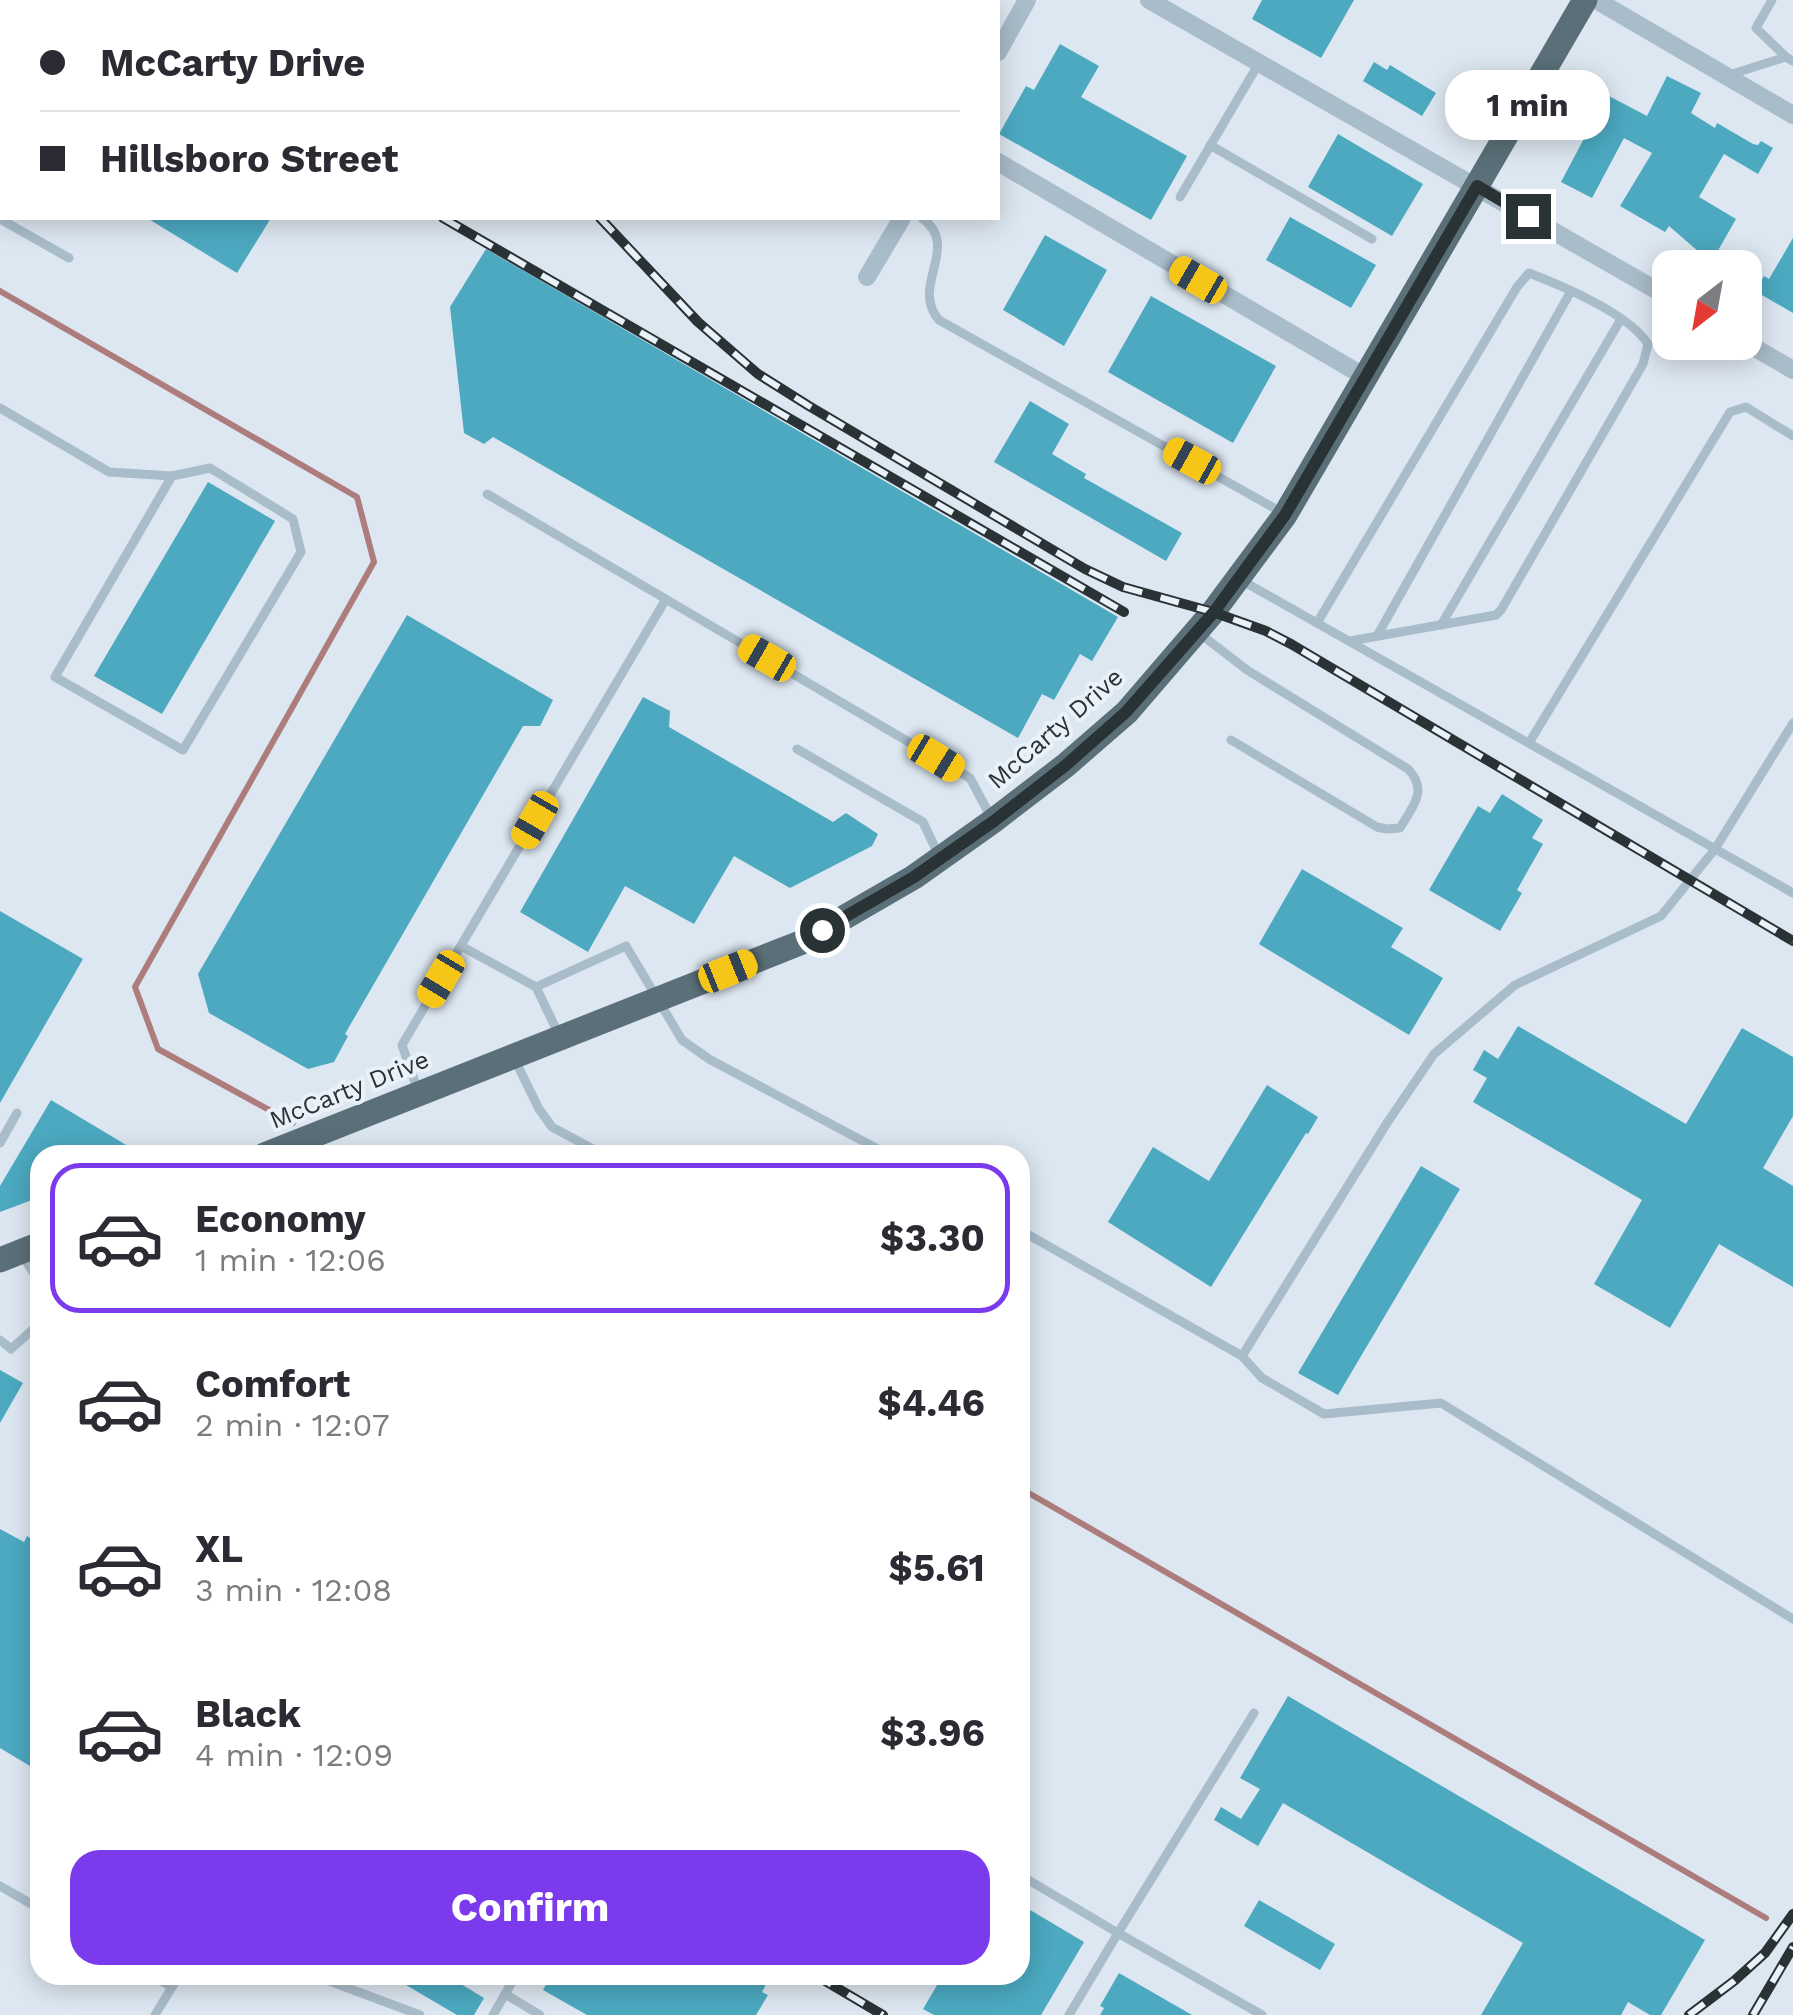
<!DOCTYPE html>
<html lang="en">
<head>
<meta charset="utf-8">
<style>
  :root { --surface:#fff; --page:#f2f2f3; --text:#2b2b33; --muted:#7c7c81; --line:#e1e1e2; --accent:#7c3aed }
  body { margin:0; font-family:"Work Sans",sans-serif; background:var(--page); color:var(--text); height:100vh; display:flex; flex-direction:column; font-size:38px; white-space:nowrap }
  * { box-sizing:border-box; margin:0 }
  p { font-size:32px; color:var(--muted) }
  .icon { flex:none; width:55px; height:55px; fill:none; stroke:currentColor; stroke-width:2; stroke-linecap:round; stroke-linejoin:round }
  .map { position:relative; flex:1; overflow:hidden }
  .drawer { position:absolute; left:30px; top:1145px; width:1000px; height:840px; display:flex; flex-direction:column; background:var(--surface); border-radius:30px; box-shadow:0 5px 25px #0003 }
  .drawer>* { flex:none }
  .hud { position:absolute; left:0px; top:0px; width:1000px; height:220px; box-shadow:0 5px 25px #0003; display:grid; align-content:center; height:220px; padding:0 40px; background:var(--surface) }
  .needle { width:65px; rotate:211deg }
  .fabs { position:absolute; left:1652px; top:250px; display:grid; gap:20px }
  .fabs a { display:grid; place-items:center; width:110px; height:110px; border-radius:20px; background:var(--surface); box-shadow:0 5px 25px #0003; font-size:50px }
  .end { position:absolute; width:45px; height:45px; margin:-22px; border:12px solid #293336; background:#fff; box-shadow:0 0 0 5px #fff }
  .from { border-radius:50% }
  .bubble { position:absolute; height:70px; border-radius:30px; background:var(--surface); box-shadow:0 5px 25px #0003; font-size:32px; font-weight:700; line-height:70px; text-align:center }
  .car { position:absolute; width:30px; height:60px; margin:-30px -15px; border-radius:12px; box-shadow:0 0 8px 2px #0007; background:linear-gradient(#f5c518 24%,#345 0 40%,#f5c518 0 76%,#345 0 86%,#f5c518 0) }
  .hud b { display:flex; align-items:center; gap:35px; height:95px; font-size:38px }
  .hud b+b { border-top:2px solid var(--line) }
  .hud i { width:25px; height:25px; background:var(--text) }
  ul { padding:18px 0 0; list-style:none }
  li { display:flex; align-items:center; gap:30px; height:150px; margin:0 20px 15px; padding:0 20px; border:5px solid transparent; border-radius:30px }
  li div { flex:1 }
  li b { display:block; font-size:38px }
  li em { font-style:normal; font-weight:700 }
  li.on { border-color:var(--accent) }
  li>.icon { width:90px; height:90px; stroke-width:1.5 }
  .button { display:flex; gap:20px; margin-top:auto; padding:20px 40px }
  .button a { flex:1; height:115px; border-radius:30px; background:var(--accent); color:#fff; font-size:40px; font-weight:700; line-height:115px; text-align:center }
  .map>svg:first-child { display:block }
</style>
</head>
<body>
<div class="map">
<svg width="1793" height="2015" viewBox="0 0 1793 2015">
  <rect width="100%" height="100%" fill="#dde7f1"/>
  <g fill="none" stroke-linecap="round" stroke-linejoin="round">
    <g stroke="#ad7d7d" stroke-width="6">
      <path d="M0,291L357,497L374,562L135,987L158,1049L293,1123"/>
      <path d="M346,1152L351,1155"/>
      <path d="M1020,1488L1766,1918"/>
    </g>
  </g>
  <g fill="#4ca9c0">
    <path d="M1262,0H1354L1321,58L1252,19Z"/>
    <path d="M1060,44L1099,66L1081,97L1187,156L1151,220L999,134L1026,86L1034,90Z"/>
    <path d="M1374,62L1387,70L1390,65L1436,93L1422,116L1363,81Z"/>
    <path d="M1667,76L1701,93L1691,113L1715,128L1717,123L1753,144L1758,145L1761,141L1773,148L1758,174L1724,154L1699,197L1736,219L1708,268H1690L1699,252L1669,226L1665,232L1620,206L1652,153L1624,138L1592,198L1561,182L1607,95L1647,116Z"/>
    <path d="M1338,134L1423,184L1392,236L1308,187Z"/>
    <path d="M1290,217L1376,265L1351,308L1266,260Z"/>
    <path d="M147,218H271L237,273Z"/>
    <path d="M1045,235L1107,270L1064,346L1003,310Z"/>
    <path d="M1793,238V313L1755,291L1764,276L1769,279Z"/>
    <path d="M486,249L1118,617L1092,661L1080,654L1054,700L1042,694L1018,738L493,437L484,444L464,433L450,307Z"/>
    <path d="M1151,296L1276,366L1233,443L1108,372Z"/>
    <path d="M1030,401L1069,424L1052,454L1086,474L1084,478L1182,533L1166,561L994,462Z"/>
    <path d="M208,482L275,521L162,714L94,676Z"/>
    <path d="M407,615L553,700L540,726H523L345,1034L348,1036L334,1062L308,1069L209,1013L198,974Z"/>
    <path d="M643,697L670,711L669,727L833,822L846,813L878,834L872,846L790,888L734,856L694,924L625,886L588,952L520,912Z"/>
    <path d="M1502,794L1543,820L1532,838L1543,844L1517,890L1522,893L1500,931L1429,890L1478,806L1490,813Z"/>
    <path d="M1302,869L1403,928L1391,947L1443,978L1409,1035L1259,944Z"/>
    <path d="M0,911L83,959L0,1103Z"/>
    <path d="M1518,1026L1686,1124L1742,1028L1793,1057V1116L1763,1168L1793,1186V1287L1719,1244L1670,1328L1594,1284L1642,1200L1473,1102L1487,1078L1473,1070L1484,1050L1498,1059Z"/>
    <path d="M1267,1085L1318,1117L1308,1134L1306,1133L1211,1287L1108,1222L1153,1147L1209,1181Z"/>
    <path d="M51,1100L143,1155H40V1197L0,1212V1186Z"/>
    <path d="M1421,1166L1460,1189L1338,1395L1298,1373Z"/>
    <path d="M0,1370L23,1383L0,1423Z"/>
    <path d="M0,1529L24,1542L27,1536L40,1544V1772L0,1748Z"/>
    <path d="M1288,1696L1705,1940L1661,2015H1650L1628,2002L1621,2015H1481L1523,1943L1283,1803L1258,1846L1214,1820L1221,1807L1241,1819L1260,1789L1240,1778Z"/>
    <path d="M1259,1900L1335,1944L1320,1970L1244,1926Z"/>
    <path d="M1020,1904L1084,1942L1041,2015H934L923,2009L943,1975H1020Z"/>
    <path d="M1119,1973L1192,2015H1100L1104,2008L1100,2006Z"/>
    <path d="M389,1975H446L484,1998L474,2015H457Z"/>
    <path d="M551,1975H771L762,1992L768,1995L756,2015H587L543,1990Z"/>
  </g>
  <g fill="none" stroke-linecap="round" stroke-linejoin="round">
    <g stroke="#a9bcc9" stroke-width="9">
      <path d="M1772,0L1756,28L1786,57L1793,61"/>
      <path d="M857,2L859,0"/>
      <path d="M1729,75L1786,57"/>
      <path d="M1210,145L1372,239"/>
      <path d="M1180,197L1259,63"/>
      <path d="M922,218C962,247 909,286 939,320L1283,513"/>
      <path d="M0,219L69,258"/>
      <path d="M0,408L109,472L172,476"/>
      <path d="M210,468L293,519L301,552L183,750L55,677L172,476Z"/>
      <path d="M487,494L970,778L992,819"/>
      <path d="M1241,580L1793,893"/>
      <path d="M1317,623L1517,287L1529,273C1563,286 1629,314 1648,344L1643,364L1501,610L1496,615L1350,641"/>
      <path d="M1441,625L1621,319"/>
      <path d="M1199,633L1247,670L1408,769C1429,791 1412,807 1400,828L1387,829L1377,827L1231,740"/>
      <path d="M1377,636L1571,291"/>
      <path d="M1793,723L1715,849L1661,916L1515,985L1434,1054L1387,1123L1242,1356L1262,1378L1324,1414L1441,1403L1793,1619"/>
      <path d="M1529,743L1730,412L1746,407L1793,436"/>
      <path d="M797,749L923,822L939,856"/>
      <path d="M461,946L536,987L559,1035"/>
      <path d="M536,987L626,946L682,1040L709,1059L889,1155"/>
      <path d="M514,1058L539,1109L552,1127L604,1155"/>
      <path d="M418,1091L402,1045L666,599"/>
      <path d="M0,1143L17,1113"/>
      <path d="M1020,1230L1242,1356"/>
      <path d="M22,1255L40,1283"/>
      <path d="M0,1340L11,1349L40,1323"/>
      <path d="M1254,1713L1118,1933L1262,2015"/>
      <path d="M1020,1875L1118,1933L1069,2015"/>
      <path d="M0,1886L40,1909"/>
      <path d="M151,1975L172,1987L180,1975"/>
      <path d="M313,1975L420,2015"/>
      <path d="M505,1994L540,2015"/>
      <path d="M155,2015L172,1987"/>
      <path d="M493,2015L516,1975"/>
    </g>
    <g stroke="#a9bcc9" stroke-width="18">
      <path d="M1149,0L1670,298"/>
      <path d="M1596,0L1793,115"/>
      <path d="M998,52L1027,0"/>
      <path d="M998,162L1367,378"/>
      <path d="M867,277L902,218"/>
      <path d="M1745,342L1793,370"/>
    </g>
    <g stroke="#5b6f78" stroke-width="25">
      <path d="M264,1155L800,943L914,877L993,821L1066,765L1127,712L1213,612L1285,515L1585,0"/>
      <path d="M0,1260L40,1244"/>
    </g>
    <g stroke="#293336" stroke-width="10">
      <g id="rail">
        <path d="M88,0L92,2"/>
        <path d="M337,0L341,2"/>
        <path d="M400,0L404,2"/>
        <path d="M442,0L446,2"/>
        <path d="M443,218L1124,612"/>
        <path d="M600,218L698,322L758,374L809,406L1085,569L1123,587L1213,612L1266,631L1291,644L1793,941"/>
        <path d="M815,1975L883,2015"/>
        <path d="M1689,2015L1734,1981L1765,1953L1793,1914"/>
        <path d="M1753,2015L1793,1947"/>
      </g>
    </g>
    <use href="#rail" stroke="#e9f1f9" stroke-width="6" stroke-dasharray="19" stroke-linecap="butt"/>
  </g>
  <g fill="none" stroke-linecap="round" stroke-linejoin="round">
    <path stroke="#293336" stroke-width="12" d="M822,930L914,877L994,821L1066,765L1126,712L1214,612L1285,515L1477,186L1528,216"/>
  </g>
  <g text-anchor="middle" stroke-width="8" stroke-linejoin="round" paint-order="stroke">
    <g font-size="25" fill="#293336" stroke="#e9f1f9">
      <text transform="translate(1055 728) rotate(-41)" y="9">McCarty Drive</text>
      <text transform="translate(349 1089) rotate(-22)" y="9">McCarty Drive</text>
    </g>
  </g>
</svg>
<div class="fabs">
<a><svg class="needle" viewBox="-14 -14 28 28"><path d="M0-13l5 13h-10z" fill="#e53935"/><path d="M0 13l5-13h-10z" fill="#7c7c81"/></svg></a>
</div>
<i class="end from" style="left:822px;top:930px"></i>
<i class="end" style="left:1528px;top:216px"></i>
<div class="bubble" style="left:1445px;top:70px;width:165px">1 min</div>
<i class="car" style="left:1198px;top:280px;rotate:300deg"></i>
<i class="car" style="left:1192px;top:461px;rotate:299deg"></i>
<i class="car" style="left:767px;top:658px;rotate:300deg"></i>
<i class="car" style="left:936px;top:758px;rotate:121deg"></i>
<i class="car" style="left:535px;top:820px;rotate:210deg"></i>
<i class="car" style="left:728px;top:971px;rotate:68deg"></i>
<i class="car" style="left:441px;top:979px;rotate:211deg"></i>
<div class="hud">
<b><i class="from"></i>McCarty Drive</b>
<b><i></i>Hillsboro Street</b>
</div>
<section class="drawer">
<ul>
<li class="on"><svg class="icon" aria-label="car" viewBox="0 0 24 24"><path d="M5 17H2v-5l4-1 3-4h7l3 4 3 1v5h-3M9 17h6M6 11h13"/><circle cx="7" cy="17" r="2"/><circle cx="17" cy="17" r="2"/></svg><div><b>Economy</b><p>1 min · 12:06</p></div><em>$3.30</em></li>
<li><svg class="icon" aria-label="car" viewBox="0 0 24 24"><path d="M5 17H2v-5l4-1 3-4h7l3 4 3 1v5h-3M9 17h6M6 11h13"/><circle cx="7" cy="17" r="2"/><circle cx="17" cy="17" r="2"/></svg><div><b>Comfort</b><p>2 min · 12:07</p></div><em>$4.46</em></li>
<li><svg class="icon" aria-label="car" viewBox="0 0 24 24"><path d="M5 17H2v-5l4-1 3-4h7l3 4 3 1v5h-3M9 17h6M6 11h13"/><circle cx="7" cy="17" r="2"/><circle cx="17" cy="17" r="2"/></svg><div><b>XL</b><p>3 min · 12:08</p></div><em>$5.61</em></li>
<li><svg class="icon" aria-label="car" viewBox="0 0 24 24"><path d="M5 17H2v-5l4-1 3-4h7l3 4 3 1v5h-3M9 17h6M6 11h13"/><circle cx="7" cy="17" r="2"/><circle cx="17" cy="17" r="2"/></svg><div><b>Black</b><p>4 min · 12:09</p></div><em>$3.96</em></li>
</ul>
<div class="button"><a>Confirm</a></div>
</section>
</div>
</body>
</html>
